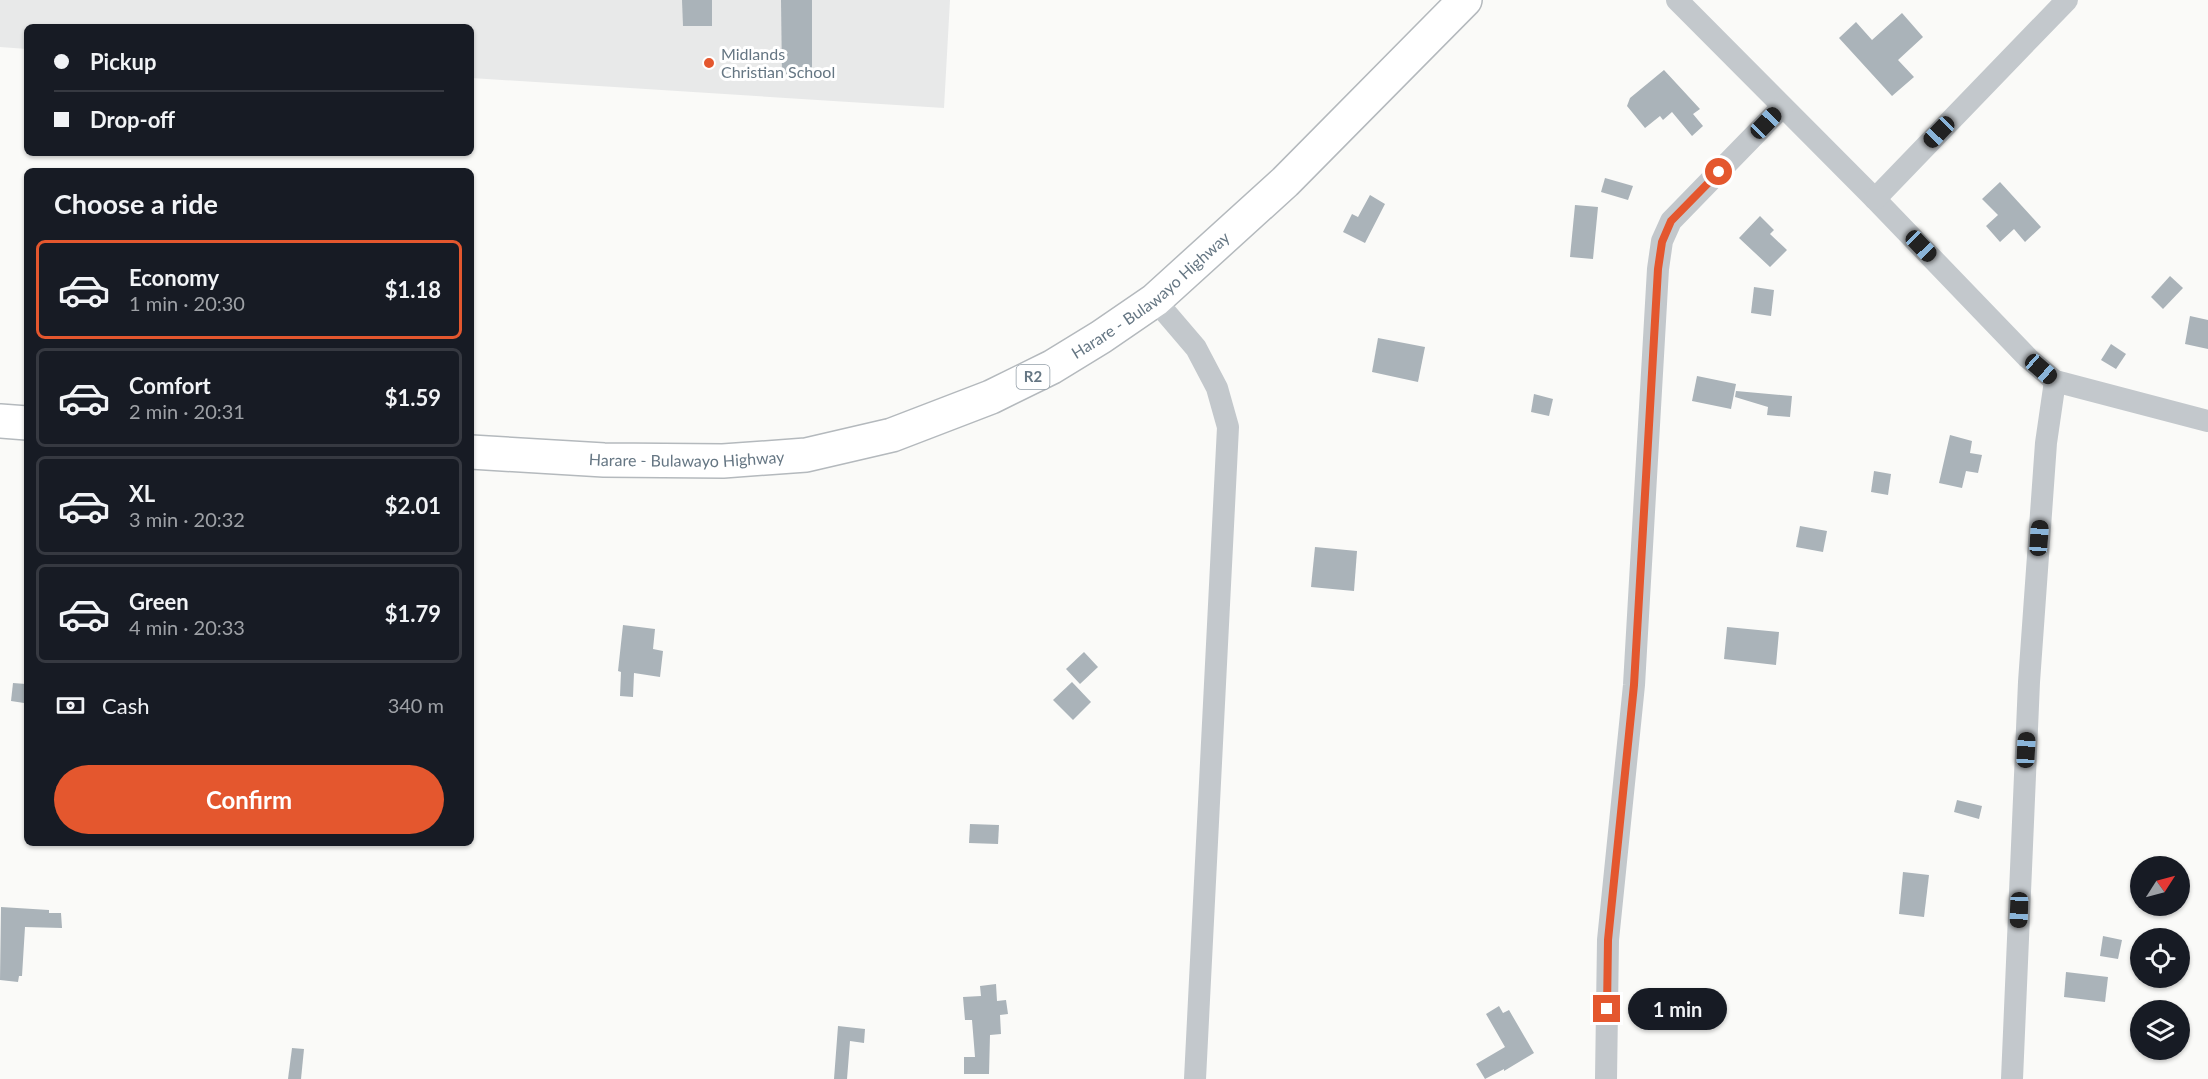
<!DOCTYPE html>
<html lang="en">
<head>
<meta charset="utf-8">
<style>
  :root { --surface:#171b24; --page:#20242c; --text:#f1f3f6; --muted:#9ea1a6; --line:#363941; --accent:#e4572e }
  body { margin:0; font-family:Lato,sans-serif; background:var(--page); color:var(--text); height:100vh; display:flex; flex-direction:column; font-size:22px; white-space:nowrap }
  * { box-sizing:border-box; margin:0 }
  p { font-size:20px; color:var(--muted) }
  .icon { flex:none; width:33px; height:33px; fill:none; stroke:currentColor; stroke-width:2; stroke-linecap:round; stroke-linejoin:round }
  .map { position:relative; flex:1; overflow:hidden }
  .side { position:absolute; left:24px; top:168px; width:450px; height:678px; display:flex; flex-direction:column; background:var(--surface); border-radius:9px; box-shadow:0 2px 4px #0004 }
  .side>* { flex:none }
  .top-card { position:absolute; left:24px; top:24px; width:450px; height:132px; border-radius:9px; box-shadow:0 2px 4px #0004; display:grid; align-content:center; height:132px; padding:0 30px; background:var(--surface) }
  .needle { width:39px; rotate:54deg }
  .buttons { position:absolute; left:2130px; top:856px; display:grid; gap:12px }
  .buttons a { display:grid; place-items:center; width:60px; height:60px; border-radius:50%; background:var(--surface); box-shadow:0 2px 4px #0004; font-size:30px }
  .end { position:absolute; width:27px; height:27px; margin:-14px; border:8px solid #e4572e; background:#fff; box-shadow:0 0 0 3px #fff }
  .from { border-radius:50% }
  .bubble { position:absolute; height:42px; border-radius:21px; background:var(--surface); box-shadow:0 2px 4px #0004; font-size:20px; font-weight:700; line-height:42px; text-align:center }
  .car { position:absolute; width:18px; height:36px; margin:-18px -9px; border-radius:8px; box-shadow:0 0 4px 2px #0007; background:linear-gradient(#222 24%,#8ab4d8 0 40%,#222 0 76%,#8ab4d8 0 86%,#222 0) }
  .top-card b { display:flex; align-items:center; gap:21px; height:57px; font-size:22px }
  .top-card b+b { border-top:2px solid var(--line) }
  .top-card i { width:15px; height:15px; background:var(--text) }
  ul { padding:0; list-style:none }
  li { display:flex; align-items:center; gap:18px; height:99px; margin:0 12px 9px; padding:0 18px; border:3px solid var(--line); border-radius:9px }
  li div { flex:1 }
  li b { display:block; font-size:22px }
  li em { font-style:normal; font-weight:700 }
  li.selected { border-color:var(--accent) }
  li>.icon { width:54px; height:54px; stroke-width:1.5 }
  h2 { padding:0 30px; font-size:27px; line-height:72px }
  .pay { display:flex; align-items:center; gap:15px; height:66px; padding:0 30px; font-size:22px }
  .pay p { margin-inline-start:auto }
  .button { display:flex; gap:12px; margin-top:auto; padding:12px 30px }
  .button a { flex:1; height:69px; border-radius:36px; background:var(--accent); color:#fff; font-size:24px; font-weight:700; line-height:69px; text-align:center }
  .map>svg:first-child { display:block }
</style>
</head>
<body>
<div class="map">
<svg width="2208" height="1079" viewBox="0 0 2208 1079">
  <rect width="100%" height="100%" fill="#fafaf8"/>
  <path fill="#e8e9e9" d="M0,0H950L944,108L471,78V27H27V49L0,47Z"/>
  <g fill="#aab3b9">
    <path d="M682,0H712V26H683Z"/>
    <path d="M781,0H812V76H782Z"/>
    <path d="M1902,13L1923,37L1898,60L1914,77L1892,96L1839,38L1856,22L1872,40Z"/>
    <path d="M1664,70L1700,109L1693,114L1703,126L1692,136L1672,112L1663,120L1660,116L1645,128L1627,106L1630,98Z"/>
    <path d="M1605,178L1633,186L1628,200L1601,192Z"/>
    <path d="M2000,182L2041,227L2025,242L2014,229L2000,242L1986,226L1998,215L1982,199Z"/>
    <path d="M1370,195L1385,204L1365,243L1343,232L1352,214L1358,217Z"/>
    <path d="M1575,205L1598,207L1593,259L1570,257Z"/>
    <path d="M1760,216L1774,230L1770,234L1787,250L1770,267L1739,238Z"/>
    <path d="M2170,276L2183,288L2163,309L2151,297Z"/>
    <path d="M1754,287L1774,290L1771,316L1751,313Z"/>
    <path d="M2190,316L2208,320V349L2185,344Z"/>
    <path d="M1378,338L1425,347L1418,382L1372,372Z"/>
    <path d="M2111,344L2126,354L2116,369L2101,360Z"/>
    <path d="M1697,376L1736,384L1731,409L1692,401Z"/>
    <path d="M1736,391L1792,396L1790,417L1767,415L1768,407L1735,397Z"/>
    <path d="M1534,394L1553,399L1549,416L1531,412Z"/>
    <path d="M1950,435L1972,441L1970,453L1982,455L1978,473L1966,471L1962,488L1939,483Z"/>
    <path d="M1874,471L1891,474L1888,495L1871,492Z"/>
    <path d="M1800,526L1827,531L1823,552L1796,547Z"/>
    <path d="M1315,547L1357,551L1354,591L1311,587Z"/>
    <path d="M623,625L655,629L653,649L663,651L660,677L634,673L633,697L620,696L621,672L618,671Z"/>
    <path d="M1727,627L1779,632L1776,665L1724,659Z"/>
    <path d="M1084,652L1098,667L1080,684L1066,669Z"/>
    <path d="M1072,682L1091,702L1073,720L1053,700Z"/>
    <path d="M13,683L26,684L24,703L11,701Z"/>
    <path d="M1957,800L1982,806L1979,819L1954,812Z"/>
    <path d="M970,824L999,825L998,844L969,843Z"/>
    <path d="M1903,872L1929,875L1924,917L1899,914Z"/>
    <path d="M1,907L49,910V913H61L62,928L25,927L22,976H19L18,982L0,980Z"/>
    <path d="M2103,936L2122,940L2118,959L2100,956Z"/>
    <path d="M2066,972L2108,977L2105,1002L2064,997Z"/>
    <path d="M996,984L997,1001L1006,1000L1008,1014L1000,1015L1001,1034L990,1035L989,1074H964V1057H975L972,1020H965L963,997L981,996L980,986Z"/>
    <path d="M1499,1006L1503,1013L1509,1010L1534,1053L1504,1071V1069L1485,1079L1476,1064L1505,1047L1486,1014Z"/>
    <path d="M838,1026L865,1029L864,1043L850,1041L847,1079H834Z"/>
    <path d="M292,1048L304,1049L301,1079H288Z"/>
  </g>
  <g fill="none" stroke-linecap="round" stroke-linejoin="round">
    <g stroke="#b4b9bd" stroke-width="36">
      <g id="highway">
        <path d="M0,421L27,423"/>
        <path id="s1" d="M471,452L604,460L723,461L806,455L892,435L991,397L1052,367L1101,337L1155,300L1285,182L1465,0"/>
      </g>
    </g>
    <g stroke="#c3c8cc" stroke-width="22">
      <path d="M1677,0L1875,199L2028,358L2055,381L2208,421"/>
      <path d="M1875,199L2067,0"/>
      <path d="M1155,300L1196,348L1217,388L1228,427L1195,1079"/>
      <path d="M1606,1079L1608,940L1634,685L1658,269L1662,241L1671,221L1782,107"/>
      <path d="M2012,1079L2029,682L2046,443L2055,381"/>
    </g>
    <use href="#highway" stroke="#fff" stroke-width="33"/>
  </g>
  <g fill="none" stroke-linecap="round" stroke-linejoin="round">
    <path stroke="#e4572e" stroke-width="8" d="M1607,1009L1608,940L1634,685L1658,269L1662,242L1671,221L1719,172"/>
  </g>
  <circle fill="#e4572e" stroke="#fff" stroke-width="2" cx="709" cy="63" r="6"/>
  <g text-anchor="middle" stroke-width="6" stroke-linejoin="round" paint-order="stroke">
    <rect fill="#fff" stroke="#939fa8" stroke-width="1.5" x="1016.5" y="365" width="33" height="24" rx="4.5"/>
    <g font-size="15" font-weight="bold" fill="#657683">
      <text x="1033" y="382">R2</text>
    </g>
    <g font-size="16" fill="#657683" stroke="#fff" text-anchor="start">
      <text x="721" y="60">Midlands<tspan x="721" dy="18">Christian School</tspan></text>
    </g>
    <g font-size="16" fill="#657683" stroke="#fff">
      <text dy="6" stroke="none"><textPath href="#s1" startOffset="720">Harare - Bulawayo Highway</textPath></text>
      <text dy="6" stroke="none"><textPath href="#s1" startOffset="216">Harare - Bulawayo Highway</textPath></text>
    </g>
  </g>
</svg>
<div class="buttons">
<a><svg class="needle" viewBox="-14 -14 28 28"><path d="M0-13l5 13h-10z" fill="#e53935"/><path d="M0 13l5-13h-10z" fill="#9ea1a6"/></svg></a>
<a><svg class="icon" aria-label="locate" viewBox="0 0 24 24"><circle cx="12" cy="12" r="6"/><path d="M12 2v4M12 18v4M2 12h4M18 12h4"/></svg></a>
<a><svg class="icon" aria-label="layers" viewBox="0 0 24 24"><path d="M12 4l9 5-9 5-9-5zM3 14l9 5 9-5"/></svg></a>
</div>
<i class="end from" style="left:1719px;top:172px"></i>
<i class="end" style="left:1607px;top:1009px"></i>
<div class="bubble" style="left:1628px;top:988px;width:99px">1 min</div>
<i class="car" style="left:1766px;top:123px;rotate:44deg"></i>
<i class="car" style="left:1939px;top:132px;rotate:224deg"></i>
<i class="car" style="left:1921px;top:246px;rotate:136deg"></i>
<i class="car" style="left:2041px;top:369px;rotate:131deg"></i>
<i class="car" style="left:2039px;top:538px;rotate:4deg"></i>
<i class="car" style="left:2026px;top:750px;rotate:3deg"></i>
<i class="car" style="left:2019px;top:910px;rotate:182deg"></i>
<div class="top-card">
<b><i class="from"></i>Pickup</b>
<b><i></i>Drop-off</b>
</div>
<section class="side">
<h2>Choose a ride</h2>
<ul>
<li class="selected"><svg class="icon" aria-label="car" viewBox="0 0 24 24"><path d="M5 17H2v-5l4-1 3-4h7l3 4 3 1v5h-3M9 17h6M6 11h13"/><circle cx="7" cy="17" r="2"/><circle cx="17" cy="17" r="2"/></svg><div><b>Economy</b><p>1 min · 20:30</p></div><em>$1.18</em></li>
<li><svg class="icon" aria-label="car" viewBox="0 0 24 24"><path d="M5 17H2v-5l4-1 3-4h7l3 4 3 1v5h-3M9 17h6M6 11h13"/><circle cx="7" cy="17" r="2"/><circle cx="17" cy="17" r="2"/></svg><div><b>Comfort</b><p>2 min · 20:31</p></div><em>$1.59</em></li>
<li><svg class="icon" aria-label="car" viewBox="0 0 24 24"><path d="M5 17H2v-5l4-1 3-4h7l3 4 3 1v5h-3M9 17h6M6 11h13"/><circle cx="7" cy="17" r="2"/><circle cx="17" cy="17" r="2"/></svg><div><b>XL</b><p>3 min · 20:32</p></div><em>$2.01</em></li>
<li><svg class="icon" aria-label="car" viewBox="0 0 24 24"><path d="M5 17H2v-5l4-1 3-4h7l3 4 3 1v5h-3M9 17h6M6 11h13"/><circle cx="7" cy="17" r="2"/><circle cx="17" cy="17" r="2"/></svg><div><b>Green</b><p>4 min · 20:33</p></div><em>$1.79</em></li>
</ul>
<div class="pay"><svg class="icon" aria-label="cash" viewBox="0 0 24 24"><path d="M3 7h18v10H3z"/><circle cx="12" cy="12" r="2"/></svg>Cash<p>340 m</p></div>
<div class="button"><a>Confirm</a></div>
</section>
</div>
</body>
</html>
